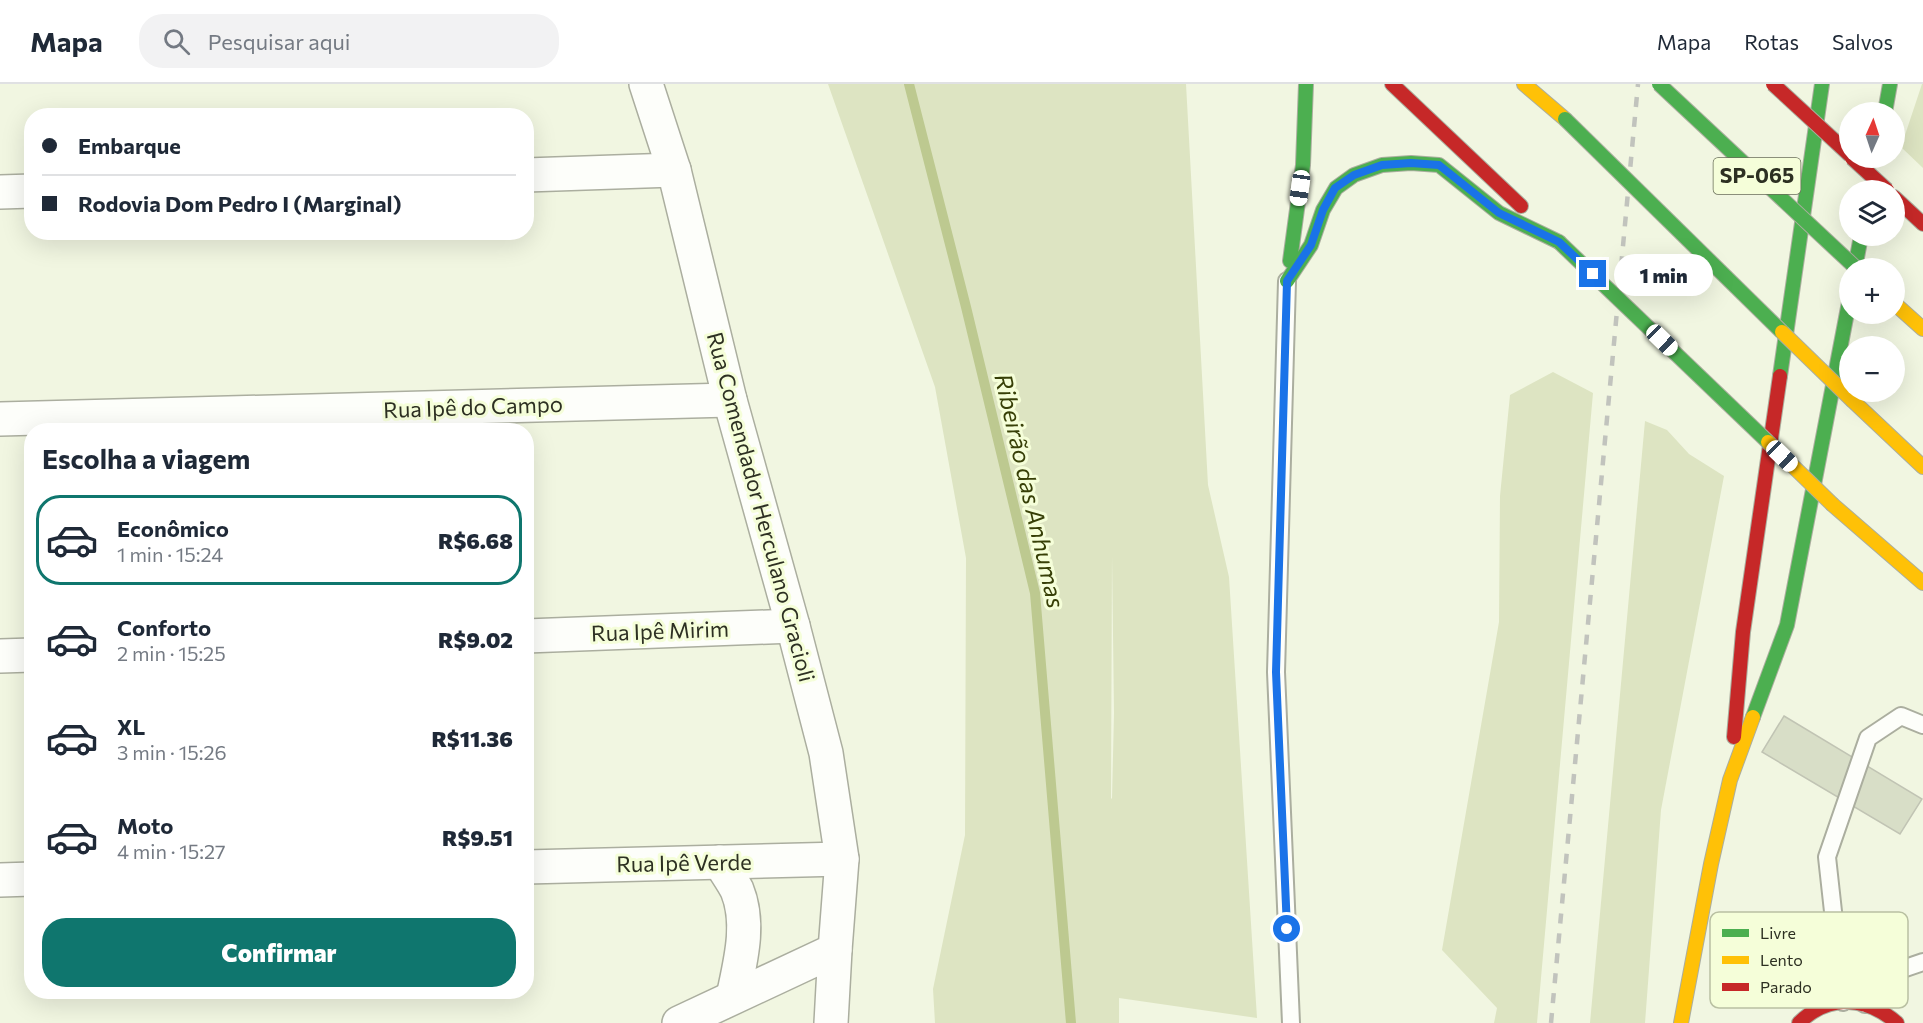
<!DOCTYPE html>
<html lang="pt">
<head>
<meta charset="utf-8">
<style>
  :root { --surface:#fff; --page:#f2f2f3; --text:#1f2937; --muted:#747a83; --line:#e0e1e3; --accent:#0f766e }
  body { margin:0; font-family:Commissioner,sans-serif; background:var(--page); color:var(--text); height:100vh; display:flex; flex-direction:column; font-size:22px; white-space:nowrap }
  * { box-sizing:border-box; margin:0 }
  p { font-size:20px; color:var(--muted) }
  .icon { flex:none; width:33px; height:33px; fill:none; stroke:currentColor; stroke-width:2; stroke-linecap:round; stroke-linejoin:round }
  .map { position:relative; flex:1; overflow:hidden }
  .side { position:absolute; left:24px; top:339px; width:510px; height:576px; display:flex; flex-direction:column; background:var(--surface); border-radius:24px; box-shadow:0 6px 24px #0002 }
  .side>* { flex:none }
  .top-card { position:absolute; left:24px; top:24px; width:510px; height:132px; border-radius:24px; box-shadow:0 6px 24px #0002; display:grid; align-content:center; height:132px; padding:0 18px; background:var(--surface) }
  .needle { width:39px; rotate:3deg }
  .buttons { position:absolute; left:1839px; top:18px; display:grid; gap:12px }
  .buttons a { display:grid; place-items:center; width:66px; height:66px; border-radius:50%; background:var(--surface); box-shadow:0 6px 24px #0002; font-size:30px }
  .end { position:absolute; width:27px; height:27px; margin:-14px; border:8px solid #1a73e8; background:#fff; box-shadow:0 0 0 3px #fff }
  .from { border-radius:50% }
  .bubble { position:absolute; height:42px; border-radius:21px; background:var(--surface); box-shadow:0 6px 24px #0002; font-size:20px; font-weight:800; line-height:42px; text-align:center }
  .car { position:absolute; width:18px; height:36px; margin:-18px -9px; border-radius:8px; box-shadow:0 0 4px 2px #0007; background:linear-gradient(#fff 24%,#345 0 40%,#fff 0 76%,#345 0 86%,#fff 0) }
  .top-card b { display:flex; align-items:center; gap:21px; height:57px; font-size:22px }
  .top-card b+b { border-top:2px solid var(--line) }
  .top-card i { width:15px; height:15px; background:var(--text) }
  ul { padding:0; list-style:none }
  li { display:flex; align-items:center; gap:18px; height:90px; margin:0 12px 9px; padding:0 6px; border:3px solid transparent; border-radius:24px }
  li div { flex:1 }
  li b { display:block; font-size:22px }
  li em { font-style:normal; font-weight:800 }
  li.selected { border-color:var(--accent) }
  li>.icon { width:54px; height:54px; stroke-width:1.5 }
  h2 { padding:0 18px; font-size:27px; line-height:72px }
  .button { display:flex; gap:12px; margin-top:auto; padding:12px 18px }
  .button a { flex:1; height:69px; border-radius:24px; background:var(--accent); color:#fff; font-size:24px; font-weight:800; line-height:69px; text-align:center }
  header { display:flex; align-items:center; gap:36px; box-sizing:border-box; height:84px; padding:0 30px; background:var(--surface); border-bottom:2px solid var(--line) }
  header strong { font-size:28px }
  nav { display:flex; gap:33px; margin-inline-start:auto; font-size:21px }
  .search { width:420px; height:54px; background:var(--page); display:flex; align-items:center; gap:15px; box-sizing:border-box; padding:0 21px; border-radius:24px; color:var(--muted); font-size:22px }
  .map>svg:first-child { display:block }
</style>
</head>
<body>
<header>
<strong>Mapa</strong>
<div class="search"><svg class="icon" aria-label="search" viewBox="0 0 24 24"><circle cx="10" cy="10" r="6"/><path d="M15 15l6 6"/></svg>Pesquisar aqui</div>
<nav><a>Mapa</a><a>Rotas</a><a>Salvos</a></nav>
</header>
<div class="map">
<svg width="1923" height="939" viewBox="0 0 1923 939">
  <rect width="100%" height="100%" fill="#f1f6e1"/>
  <g fill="#dde4c2" fill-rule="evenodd">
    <path d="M828,0H1186L1208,401L1229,493L1257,934L1119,914V939H935L933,905L965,751L966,474L935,303ZM1112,471L1114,629L1112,715L1111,714Z"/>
    <path d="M1922,0H1923V84L1901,63Z"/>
    <path d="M1553,288L1593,309L1537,939H1494L1497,924L1442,866L1499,538L1500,412L1510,311Z"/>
    <path d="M1645,337L1667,346L1689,370L1724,392L1661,726L1645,939H1590Z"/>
  </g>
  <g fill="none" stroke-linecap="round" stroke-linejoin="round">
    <path stroke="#bdc990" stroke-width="10" d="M909,0L966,223L1035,509L1071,939"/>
  </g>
  <path fill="#d8dec7" stroke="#c1c4b4" stroke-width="1.5" d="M1784,632L1922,715L1900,750L1762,668Z"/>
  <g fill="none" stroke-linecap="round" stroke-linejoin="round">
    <g stroke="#abae9f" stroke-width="20">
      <g id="lane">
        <path d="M1287,197L1276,588L1291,939"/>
        <path d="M1843,918L1827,773L1868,654L1901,632L1923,641"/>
        <path d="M1865,920L1888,890L1923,878"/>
      </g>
    </g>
    <g stroke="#abae9f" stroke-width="36">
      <g id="street">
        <path d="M646,0L674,86L730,316L793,542L826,669L842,775L835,866L679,939"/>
        <path d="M526,91L674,86"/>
        <path d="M0,108L32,107"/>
        <path d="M0,335L730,316"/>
        <path d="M526,552L793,542"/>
        <path d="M0,572L32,571"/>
        <path d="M720,778C725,787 732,796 737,806C751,840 740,879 733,913"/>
        <path d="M526,783L842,775"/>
        <path d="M0,796L32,795"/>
        <path d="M831,939L835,866"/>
      </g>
    </g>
    <g stroke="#abae9f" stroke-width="16">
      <g id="fast">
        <path d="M1885,28L1890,0"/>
        <path d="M1290,177L1303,81L1306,0"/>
        <path d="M1855,184L1861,152"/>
        <path d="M1287,197L1311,161L1323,126L1336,104L1354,91L1382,81L1411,79L1439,81L1499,129L1559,158"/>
        <path d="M1780,292L1822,0"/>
        <path d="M1753,633L1787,541L1850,213"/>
      </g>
    </g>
    <g stroke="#abae9f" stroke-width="16">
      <g id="slow">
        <path d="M1524,0L1565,35"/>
        <path d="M1894,219L1923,245"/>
        <path d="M1853,317L1923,383"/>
        <path d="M1833,421L1923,499"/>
        <path d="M1681,939L1711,780L1730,696L1753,633"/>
      </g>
    </g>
    <g stroke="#abae9f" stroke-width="16">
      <g id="jam">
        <path d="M1392,0L1521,122"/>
        <path d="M1894,113L1923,140"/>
        <path d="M1734,653L1743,548L1780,292"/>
        <path d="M1799,939C1829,909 1867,913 1897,939"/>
      </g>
    </g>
    <use href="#lane" stroke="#fdfefa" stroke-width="16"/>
    <use href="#street" stroke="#fdfefa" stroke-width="33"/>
    <use href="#fast" stroke="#4caf50" stroke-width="14"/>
    <use href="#slow" stroke="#ffc107" stroke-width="14"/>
    <use href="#jam" stroke="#c62828" stroke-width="14"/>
    <path stroke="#c1c3bd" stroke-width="4.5" stroke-dasharray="10 10" stroke-linecap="butt" d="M1551,939L1638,0"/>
    <g stroke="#abae9f" stroke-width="16" stroke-linecap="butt">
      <g id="fast-bridge">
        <path d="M1659,0L1856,184"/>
        <path d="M1565,35L1782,248"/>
        <path d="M1559,158L1768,358"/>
      </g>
    </g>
    <g stroke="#abae9f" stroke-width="16" stroke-linecap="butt">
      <g id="slow-bridge">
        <path d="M1782,248L1853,317"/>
        <path d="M1768,358L1833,421"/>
      </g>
    </g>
    <g stroke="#abae9f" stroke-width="16" stroke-linecap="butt">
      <g id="jam-bridge">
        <path d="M1773,0L1850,71"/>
        <path d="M1852,74L1887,106"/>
      </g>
    </g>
    <use href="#fast-bridge" stroke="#4caf50" stroke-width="14"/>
    <use href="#slow-bridge" stroke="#ffc107" stroke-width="14"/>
    <use href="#jam-bridge" stroke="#c62828" stroke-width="14"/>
  </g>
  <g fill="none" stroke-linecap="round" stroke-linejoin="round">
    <path stroke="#1a73e8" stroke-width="8" d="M1287,845L1276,588L1287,197L1311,161L1323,126L1335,104L1354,91L1382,81L1411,79L1439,81L1499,129L1559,158L1593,190"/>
  </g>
  <g text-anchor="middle" stroke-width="6" stroke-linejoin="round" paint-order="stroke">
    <rect fill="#f5fed9" stroke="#696e59" stroke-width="1.5" x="1713.5" y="74" width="87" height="36" rx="4.5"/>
    <g font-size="21" font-weight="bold" fill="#2d3022">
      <text x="1757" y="99">SP-065</text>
    </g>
    <g font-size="22" fill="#2d3022" stroke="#f5fed9">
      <text transform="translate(473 323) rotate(-2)" y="8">Rua Ipê do Campo</text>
      <text transform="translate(761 423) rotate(75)" y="8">Rua Comendador Herculano Gracioli</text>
      <text transform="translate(660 547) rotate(-2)" y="8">Rua Ipê Mirim</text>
      <text transform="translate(684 779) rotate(-1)" y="8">Rua Ipê Verde</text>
    </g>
    <g font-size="24" font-style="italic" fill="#373f07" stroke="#f5fed9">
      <text transform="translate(1029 407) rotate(77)" y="8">Ribeirão das Anhumas</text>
    </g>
  </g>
  <rect x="1710" y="828" width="198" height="96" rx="9" fill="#f5fed9" stroke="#b9c0a2" stroke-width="1.5"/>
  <rect x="1722" y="845" width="27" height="8" fill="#4caf50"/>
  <rect x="1722" y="872" width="27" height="8" fill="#ffc107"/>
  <rect x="1722" y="899" width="27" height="8" fill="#c62828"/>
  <g font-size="16" fill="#2d3022">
    <text x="1760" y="855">Livre</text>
    <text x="1760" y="882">Lento</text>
    <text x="1760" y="909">Parado</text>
  </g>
</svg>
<div class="buttons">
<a><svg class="needle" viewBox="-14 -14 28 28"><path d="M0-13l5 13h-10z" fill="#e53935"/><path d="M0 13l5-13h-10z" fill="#747a83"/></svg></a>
<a><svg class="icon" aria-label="layers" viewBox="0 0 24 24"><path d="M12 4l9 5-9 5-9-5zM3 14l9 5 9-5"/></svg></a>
<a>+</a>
<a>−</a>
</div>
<i class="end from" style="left:1287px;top:845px"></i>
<i class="end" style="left:1593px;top:190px"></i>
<div class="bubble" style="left:1614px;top:170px;width:99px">1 min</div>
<i class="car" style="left:1300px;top:104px;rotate:188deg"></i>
<i class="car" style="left:1662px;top:256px;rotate:134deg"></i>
<i class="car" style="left:1782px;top:372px;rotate:134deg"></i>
<div class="top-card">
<b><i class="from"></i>Embarque</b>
<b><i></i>Rodovia Dom Pedro I (Marginal)</b>
</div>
<section class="side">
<h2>Escolha a viagem</h2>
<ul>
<li class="selected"><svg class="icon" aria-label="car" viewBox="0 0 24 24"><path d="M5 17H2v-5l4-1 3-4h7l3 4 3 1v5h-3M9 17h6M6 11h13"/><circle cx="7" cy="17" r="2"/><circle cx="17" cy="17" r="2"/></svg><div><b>Econômico</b><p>1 min · 15:24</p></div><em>R$6.68</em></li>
<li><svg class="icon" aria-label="car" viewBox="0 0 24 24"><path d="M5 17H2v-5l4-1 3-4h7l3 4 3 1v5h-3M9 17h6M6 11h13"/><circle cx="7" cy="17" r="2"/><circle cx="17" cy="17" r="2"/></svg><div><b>Conforto</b><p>2 min · 15:25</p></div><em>R$9.02</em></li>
<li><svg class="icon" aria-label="car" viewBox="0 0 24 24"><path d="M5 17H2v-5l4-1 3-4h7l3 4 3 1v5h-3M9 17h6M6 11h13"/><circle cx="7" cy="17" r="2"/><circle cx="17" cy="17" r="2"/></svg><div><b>XL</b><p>3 min · 15:26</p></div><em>R$11.36</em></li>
<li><svg class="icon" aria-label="car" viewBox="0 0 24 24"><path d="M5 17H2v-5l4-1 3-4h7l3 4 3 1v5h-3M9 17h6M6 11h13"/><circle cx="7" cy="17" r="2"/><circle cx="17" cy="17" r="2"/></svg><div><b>Moto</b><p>4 min · 15:27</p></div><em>R$9.51</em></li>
</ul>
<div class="button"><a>Confirmar</a></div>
</section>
</div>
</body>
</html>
